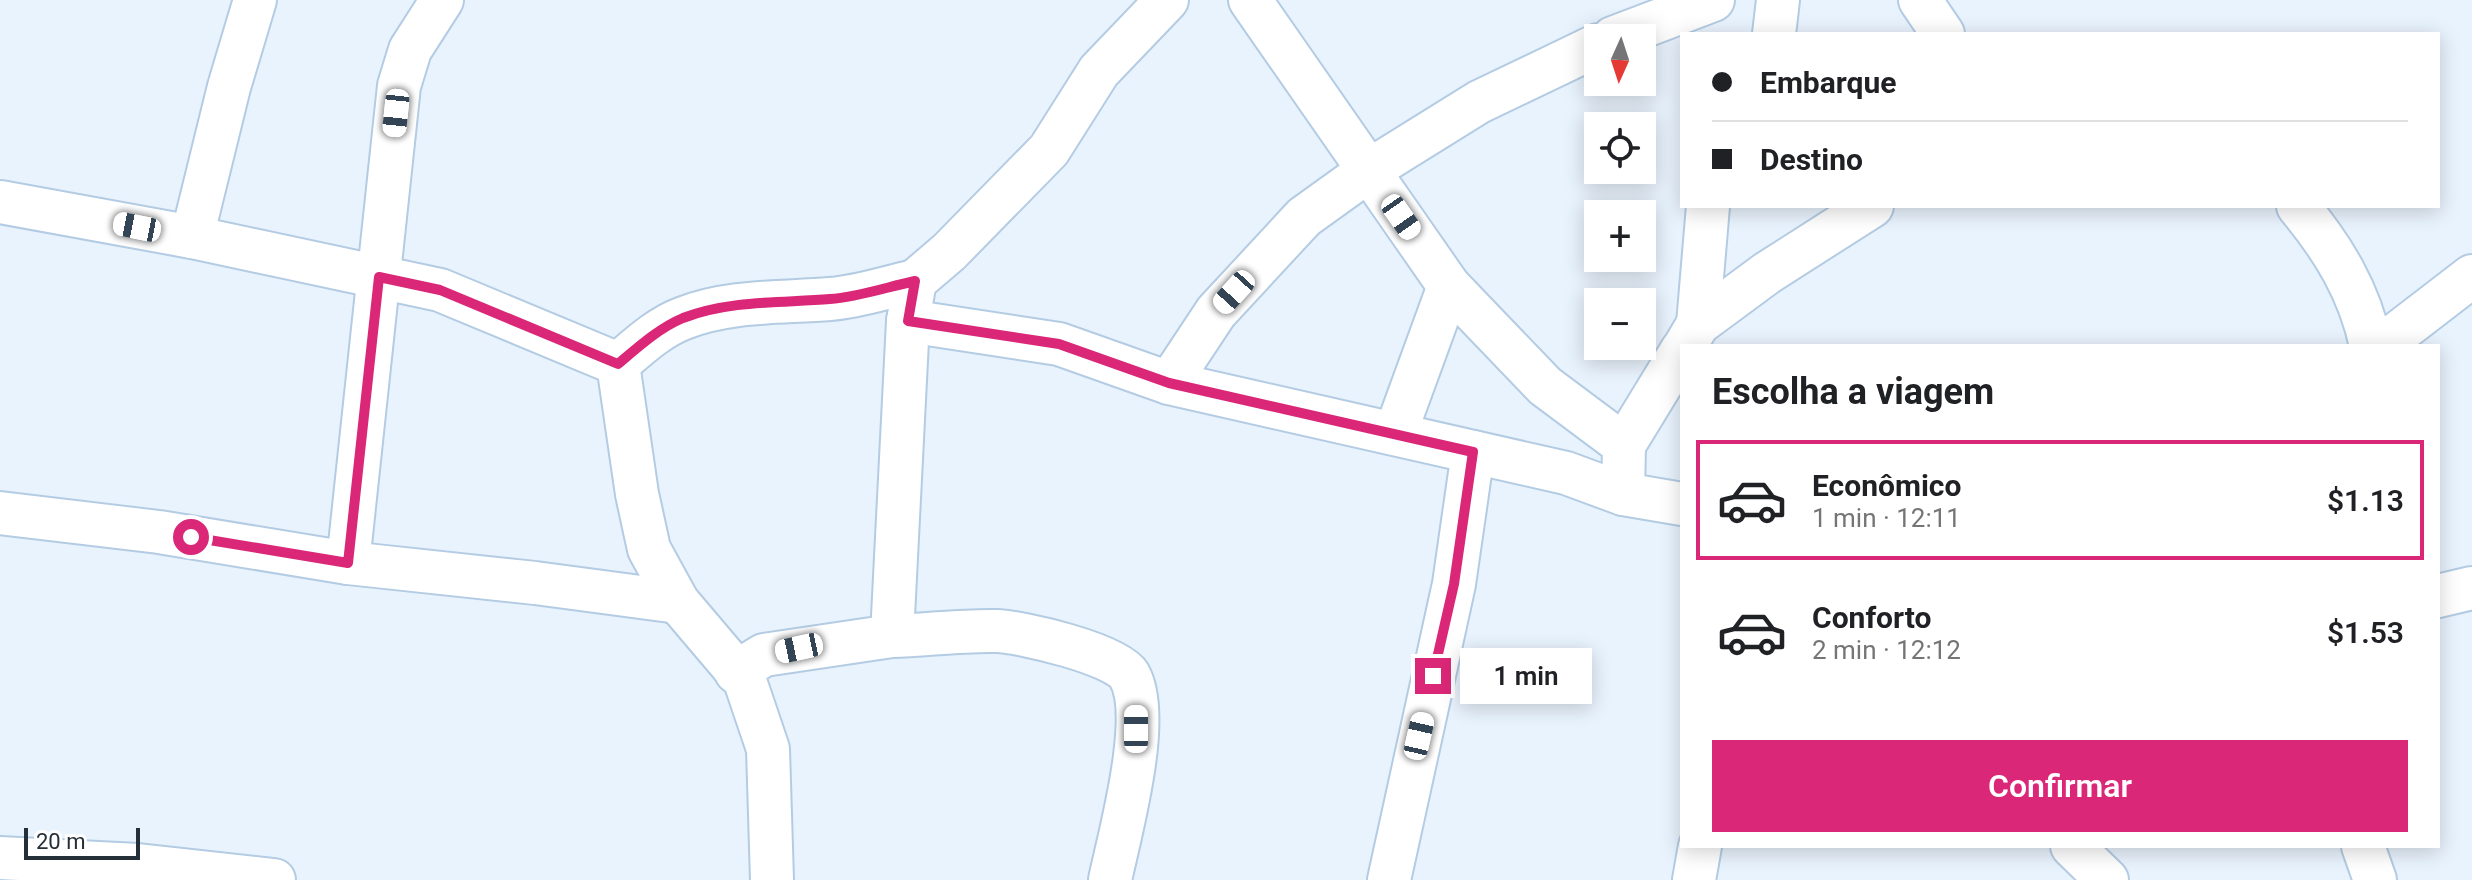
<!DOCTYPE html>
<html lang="pt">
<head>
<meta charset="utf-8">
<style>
  :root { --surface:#fff; --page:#f2f2f2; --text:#202124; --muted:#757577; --line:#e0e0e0; --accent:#db2777 }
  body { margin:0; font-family:Roboto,sans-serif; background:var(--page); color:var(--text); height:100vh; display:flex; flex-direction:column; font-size:30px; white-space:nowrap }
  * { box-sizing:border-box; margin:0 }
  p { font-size:26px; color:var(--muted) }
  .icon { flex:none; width:44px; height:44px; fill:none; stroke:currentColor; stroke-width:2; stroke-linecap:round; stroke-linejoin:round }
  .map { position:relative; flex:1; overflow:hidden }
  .side { position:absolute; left:1680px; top:344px; width:760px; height:504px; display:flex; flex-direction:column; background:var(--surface); border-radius:0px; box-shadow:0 4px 20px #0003 }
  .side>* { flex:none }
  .banner { position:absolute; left:1680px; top:32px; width:760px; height:176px; border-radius:0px; box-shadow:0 4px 20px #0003; display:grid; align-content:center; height:176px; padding:0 32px; background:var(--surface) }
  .needle { width:52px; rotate:183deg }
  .fabs { position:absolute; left:1584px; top:24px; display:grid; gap:16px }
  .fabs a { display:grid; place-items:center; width:72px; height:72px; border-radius:0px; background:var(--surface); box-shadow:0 4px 20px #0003; font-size:40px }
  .scale { position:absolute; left:24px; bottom:20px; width:116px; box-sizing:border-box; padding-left:8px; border:4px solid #252f37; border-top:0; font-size:22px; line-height:28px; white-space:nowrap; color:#252f37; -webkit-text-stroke:6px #fff; paint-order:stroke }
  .end { position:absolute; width:36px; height:36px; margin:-18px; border:10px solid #db2777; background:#fff; box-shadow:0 0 0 4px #fff }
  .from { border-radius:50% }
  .bubble { position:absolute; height:56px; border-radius:0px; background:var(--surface); box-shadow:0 4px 20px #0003; font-size:26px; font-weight:600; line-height:56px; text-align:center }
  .car { position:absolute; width:24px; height:48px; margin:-24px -12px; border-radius:10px; box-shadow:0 0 6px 2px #0007; background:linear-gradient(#fff 24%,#345 0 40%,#fff 0 76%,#345 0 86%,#fff 0) }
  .banner b { display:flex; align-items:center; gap:28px; height:76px; font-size:30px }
  .banner b+b { border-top:2px solid var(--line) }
  .banner i { width:20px; height:20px; background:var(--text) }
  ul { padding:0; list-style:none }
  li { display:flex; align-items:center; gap:24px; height:120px; margin:0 16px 12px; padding:0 16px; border:4px solid transparent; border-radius:0px }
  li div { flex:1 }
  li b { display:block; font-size:30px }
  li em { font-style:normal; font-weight:600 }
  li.on { border-color:var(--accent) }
  li>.icon { width:72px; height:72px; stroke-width:1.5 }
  h2 { padding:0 32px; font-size:36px; line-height:96px }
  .cta { display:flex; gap:16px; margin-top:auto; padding:16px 32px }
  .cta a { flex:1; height:92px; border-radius:0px; background:var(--accent); color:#fff; font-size:32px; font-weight:600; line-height:92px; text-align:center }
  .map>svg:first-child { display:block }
</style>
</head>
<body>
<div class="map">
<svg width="2472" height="880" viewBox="0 0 2472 880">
  <rect width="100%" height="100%" fill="#e9f3fd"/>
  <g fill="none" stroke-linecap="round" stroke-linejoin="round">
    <g stroke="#b4cce3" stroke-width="46">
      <g id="street">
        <path d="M1250,0L1449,286L1545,386L1624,445L1623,494"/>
        <path d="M1920,0L1943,34"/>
        <path d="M1774,34L1778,0"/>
        <path d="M1613,38L1713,0"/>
        <path d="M0,202L192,237L440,290L618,364"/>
        <path d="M2298,206C2333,248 2360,292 2371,346"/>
        <path d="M192,237L229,87L255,0"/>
        <path d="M915,281L949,252L1049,150L1099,71L1167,0"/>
        <path d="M1698,324L1708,206"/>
        <path d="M1685,346L1698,324L1767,273L1872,206"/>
        <path d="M2381,346L2472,276"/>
        <path d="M618,364C638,347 659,327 684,318C730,300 781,303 830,299C858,297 887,287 915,281L908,321L1059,344L1169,383L1566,473L1623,494L1682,504"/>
        <path d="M618,364L637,494L649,549L678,602L745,681L768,749L772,880"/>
        <path d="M1169,383L1216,312L1304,217L1368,171L1479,102L1598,45"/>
        <path d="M1395,434L1449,286"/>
        <path d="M1624,445L1682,350"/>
        <path d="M0,513L159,532L348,563L535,583L678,602"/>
        <path d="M348,563L399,86L410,50L442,0"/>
        <path d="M2438,596L2472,588"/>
        <path d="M892,636C927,635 962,630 997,631C1022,632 1116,654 1129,675C1153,716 1120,833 1110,880"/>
        <path d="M736,672L764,655L892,636L908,321"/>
        <path d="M2072,846L2107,880"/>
        <path d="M2363,846L2375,880"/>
        <path d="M0,858L138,865L274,880"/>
        <path d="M1389,880L1454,584L1473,452"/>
        <path d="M1694,880L1700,846"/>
      </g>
    </g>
    <use href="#street" stroke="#fff" stroke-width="42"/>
  </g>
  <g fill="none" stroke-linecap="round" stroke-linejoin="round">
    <path stroke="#db2777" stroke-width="10" d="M191,537L348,563L379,277L440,290L618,364C638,347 659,328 683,318C730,300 782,303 830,299C858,297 887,287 915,281L908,321L1059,344L1169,383L1473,452L1454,584L1433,676"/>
  </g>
</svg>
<div class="fabs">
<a><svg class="needle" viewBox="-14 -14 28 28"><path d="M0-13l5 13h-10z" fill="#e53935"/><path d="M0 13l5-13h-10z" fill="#757577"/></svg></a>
<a><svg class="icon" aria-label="locate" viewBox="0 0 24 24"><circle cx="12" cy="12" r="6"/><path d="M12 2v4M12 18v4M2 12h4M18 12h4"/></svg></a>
<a>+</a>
<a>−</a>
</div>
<div class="scale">20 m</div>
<i class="end from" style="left:191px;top:537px"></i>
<i class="end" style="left:1433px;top:676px"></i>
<div class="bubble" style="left:1460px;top:648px;width:132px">1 min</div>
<i class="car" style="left:396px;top:113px;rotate:186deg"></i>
<i class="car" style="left:1401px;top:217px;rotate:145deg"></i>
<i class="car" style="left:137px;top:227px;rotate:281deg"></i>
<i class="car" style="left:1234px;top:292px;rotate:222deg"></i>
<i class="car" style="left:799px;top:648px;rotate:258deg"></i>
<i class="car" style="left:1136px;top:729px;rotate:0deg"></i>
<i class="car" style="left:1419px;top:736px;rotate:13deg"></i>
<div class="banner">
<b><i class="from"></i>Embarque</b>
<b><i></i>Destino</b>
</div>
<section class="side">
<h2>Escolha a viagem</h2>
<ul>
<li class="on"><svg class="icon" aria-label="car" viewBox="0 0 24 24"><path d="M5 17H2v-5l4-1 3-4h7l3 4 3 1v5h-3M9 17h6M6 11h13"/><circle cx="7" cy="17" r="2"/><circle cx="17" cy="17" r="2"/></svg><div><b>Econômico</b><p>1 min · 12:11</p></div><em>$1.13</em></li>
<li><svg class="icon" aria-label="car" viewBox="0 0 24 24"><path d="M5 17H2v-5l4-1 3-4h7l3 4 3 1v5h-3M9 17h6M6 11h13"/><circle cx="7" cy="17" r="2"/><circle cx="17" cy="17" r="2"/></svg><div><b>Conforto</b><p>2 min · 12:12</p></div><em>$1.53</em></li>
</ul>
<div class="cta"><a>Confirmar</a></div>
</section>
</div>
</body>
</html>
